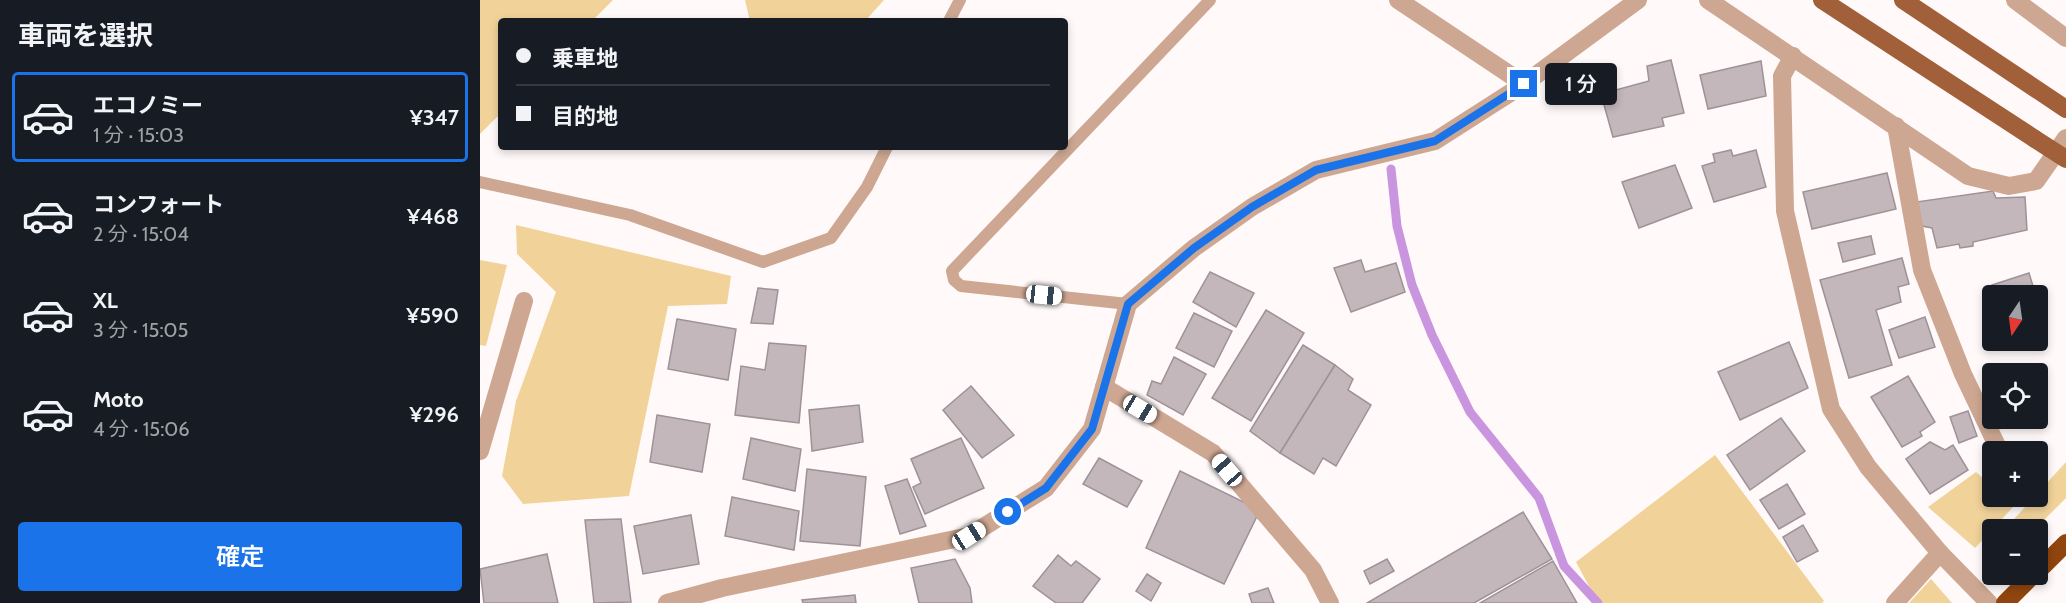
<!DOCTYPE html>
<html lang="ja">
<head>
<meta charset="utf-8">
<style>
  :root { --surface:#171b24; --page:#242831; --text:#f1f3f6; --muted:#9ea1a6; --line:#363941; --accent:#1a73e8 }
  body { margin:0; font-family:Cabin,"Noto Sans JP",sans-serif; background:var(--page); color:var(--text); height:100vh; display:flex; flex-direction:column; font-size:22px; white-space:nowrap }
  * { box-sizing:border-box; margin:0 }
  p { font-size:20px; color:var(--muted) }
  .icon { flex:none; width:33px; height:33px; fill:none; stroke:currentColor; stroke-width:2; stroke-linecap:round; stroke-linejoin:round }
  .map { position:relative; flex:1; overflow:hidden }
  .details { display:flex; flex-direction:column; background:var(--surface); width:480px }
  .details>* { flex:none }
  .guide { position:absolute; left:18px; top:18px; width:570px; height:132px; border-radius:6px; box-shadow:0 3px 9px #0003; display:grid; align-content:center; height:132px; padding:0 18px; background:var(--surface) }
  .needle { width:39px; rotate:193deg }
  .tools { position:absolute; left:1502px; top:285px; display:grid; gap:12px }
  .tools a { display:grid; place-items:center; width:66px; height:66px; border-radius:6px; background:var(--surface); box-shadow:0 3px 9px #0003; font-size:30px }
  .end { position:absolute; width:27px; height:27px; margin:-14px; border:8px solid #1a73e8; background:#fff; box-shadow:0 0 0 3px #fff }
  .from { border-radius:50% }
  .bubble { position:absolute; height:42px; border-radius:6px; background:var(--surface); box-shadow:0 3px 9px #0003; font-size:20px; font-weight:600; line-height:42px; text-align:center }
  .car { position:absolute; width:18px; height:36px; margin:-18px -9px; border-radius:8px; box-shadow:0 0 4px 2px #0007; background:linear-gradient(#fff 24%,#345 0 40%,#fff 0 76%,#345 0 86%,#fff 0) }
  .guide b { display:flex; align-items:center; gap:21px; height:57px; font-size:22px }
  .guide b+b { border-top:2px solid var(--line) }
  .guide i { width:15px; height:15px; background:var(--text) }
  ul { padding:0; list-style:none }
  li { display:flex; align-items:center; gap:18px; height:90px; margin:0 12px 9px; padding:0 6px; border:3px solid transparent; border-radius:6px }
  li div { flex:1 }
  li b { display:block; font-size:22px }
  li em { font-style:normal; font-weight:600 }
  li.on { border-color:var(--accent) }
  li>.icon { width:54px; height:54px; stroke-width:1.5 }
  h2 { padding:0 18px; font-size:27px; line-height:72px }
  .action { display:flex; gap:12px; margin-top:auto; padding:12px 18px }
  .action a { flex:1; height:69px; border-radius:6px; background:var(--accent); color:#fff; font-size:24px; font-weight:600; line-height:69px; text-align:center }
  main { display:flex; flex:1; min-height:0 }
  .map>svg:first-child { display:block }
</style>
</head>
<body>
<main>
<section class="details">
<h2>車両を選択</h2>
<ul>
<li class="on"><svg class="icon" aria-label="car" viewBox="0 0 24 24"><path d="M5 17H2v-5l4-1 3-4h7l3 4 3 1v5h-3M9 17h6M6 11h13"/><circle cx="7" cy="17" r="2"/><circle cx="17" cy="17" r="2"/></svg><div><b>エコノミー</b><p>1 分 · 15:03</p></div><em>¥347</em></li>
<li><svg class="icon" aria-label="car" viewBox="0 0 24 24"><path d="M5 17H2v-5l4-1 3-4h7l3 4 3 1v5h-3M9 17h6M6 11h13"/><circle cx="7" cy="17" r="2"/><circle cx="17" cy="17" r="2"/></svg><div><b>コンフォート</b><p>2 分 · 15:04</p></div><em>¥468</em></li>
<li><svg class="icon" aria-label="car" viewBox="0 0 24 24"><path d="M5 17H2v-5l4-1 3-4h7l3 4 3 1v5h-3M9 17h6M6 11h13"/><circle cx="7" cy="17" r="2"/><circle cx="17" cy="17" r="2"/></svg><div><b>XL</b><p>3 分 · 15:05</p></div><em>¥590</em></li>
<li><svg class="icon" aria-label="car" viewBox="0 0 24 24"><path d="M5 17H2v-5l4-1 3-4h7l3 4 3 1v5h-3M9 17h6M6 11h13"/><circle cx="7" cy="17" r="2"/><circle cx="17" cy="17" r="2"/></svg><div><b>Moto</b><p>4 分 · 15:06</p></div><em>¥296</em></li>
</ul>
<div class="action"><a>確定</a></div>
</section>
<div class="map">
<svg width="1586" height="603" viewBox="0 0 1586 603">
  <rect width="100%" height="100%" fill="#fff9f9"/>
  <g fill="#f1d39a">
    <path d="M0,0H133L112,21H21V113L0,134Z"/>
    <path d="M265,0H404L385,21H270Z"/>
    <path d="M36,225L251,276L247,304L188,306L149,496L43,504L22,476L36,401L76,292L37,254Z"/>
    <path d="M0,260L27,265L6,346L0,345Z"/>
    <path d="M1235,455L1344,601L1342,603H1118L1096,562Z"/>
    <path d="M1586,462V498L1555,529H1525Z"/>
    <path d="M1496,472L1512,486V496L1524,497L1534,506L1495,548L1448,507Z"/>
    <path d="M1451,579L1472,603H1429Z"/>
  </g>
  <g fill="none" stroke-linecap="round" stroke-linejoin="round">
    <path stroke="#ca95df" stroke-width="9" d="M911,169L917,226L932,285L952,335L990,412L1059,498L1084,566L1118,603"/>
  </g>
  <g fill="#c3b7bc" stroke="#9e9298" stroke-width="1.5">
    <path d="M1191,60L1204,113L1182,118L1184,126L1133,137L1121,94L1169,81L1167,66Z"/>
    <path d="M1281,61L1286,96L1228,109L1220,75Z"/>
    <path d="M1251,150L1253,156L1276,150L1286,187L1234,202L1222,166L1235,162L1233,154Z"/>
    <path d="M1195,165L1212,208L1159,228L1142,182Z"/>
    <path d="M1407,173L1416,209L1332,229L1323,192Z"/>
    <path d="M1513,191L1516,198L1545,197L1547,230L1493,242V246L1480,248L1479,244L1457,248L1452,228L1442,226L1436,202Z"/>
    <path d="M1391,236L1395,254L1363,262L1358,243Z"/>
    <path d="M1422,258L1429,284L1418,287L1421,302L1396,310L1412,365L1369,378L1340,280Z"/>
    <path d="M881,260L885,272L916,263L925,292L871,312L854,268Z"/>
    <path d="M730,272L774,293L756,327L713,302Z"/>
    <path d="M1549,273L1556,296H1515L1512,285Z"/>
    <path d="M278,288L298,290L293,324L271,323Z"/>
    <path d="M786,310L824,333L771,421L732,398Z"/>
    <path d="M714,313L752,331L734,367L696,348Z"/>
    <path d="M1445,317L1455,347L1419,358L1409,330Z"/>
    <path d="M197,319L256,329L248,380L188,369Z"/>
    <path d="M1309,342L1328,388L1260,420L1238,372Z"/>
    <path d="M289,343L326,346L319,423L255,415L261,366L285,370Z"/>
    <path d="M823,345L855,365L800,453L770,431Z"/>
    <path d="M694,357L726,374L703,415L667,395L672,381L681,384Z"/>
    <path d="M855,365L873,379L868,390L891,405L856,466L843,458L834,474L800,453Z"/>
    <path d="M1428,376L1455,422L1440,432L1442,436L1422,447L1391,397Z"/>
    <path d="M491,386L534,435L502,458L463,410Z"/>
    <path d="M379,405L383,442L332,451L329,410Z"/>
    <path d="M1488,411L1497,436L1479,443L1470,417Z"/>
    <path d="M177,415L230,424L222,472L170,462Z"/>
    <path d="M1301,418L1325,451L1270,490L1247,455Z"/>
    <path d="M271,438L321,449L315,491L263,479Z"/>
    <path d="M481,438L504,488L445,514L433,487L441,483L431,459Z"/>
    <path d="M1450,442L1465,450L1473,445L1488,470L1450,494L1426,459Z"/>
    <path d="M619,458L662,481L647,507L603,484Z"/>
    <path d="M327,469L386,477L380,546L320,541Z"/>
    <path d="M700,471L780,510L744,584L666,548Z"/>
    <path d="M427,479L446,526L420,534L405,486Z"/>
    <path d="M1307,484L1325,514L1299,529L1280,500Z"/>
    <path d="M252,497L319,511L314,550L245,536Z"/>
    <path d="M1043,512L1072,559L994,603H887Z"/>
    <path d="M211,515L219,564L163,574L154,526Z"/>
    <path d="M141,519L151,602L114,603L105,520Z"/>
    <path d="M1323,525L1338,551L1317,562L1303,537Z"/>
    <path d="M67,554L78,603H4L0,569Z"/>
    <path d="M578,555L591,566L596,561L620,579L602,603H576L553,586Z"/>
    <path d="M475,559L490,588L492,603H439L431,568Z"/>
    <path d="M907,559L914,571L890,584L884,571Z"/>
    <path d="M1073,561L1097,603H1000Z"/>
    <path d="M667,574L681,583L671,601L656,591Z"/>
    <path d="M788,588L794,603H772L769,594Z"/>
    <path d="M375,595L376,603H323L322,600Z"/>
  </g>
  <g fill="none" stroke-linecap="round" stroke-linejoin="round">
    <g stroke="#cda792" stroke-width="12">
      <path d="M469,21L480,0"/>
      <path d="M0,182L150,215L283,262L351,238L387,187L407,147"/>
      <path d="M648,304L481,286L474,280L472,271L730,0"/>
    </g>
    <g stroke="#cda792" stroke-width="18">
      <path d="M918,0L1044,84"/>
      <path d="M1228,0L1488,176L1529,186L1556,181L1586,138"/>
      <path d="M1535,0L1586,38"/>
      <path d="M1313,56L1302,76L1305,211L1351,409L1388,467L1460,553L1509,603"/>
      <path d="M1416,126L1442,270L1483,374L1520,452"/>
      <path d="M624,387L733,453L833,570L850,603"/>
      <path d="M0,451L44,301"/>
      <path d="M187,603L242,588L489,536L566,488L612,429L648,304L714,248L772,207L836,170L955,141L1044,84L1158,0"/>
      <path d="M1415,603L1460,553"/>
    </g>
    <g stroke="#a16039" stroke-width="18">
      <path d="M1342,0L1555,139"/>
      <path d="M1423,0L1586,109"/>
    </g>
    <g stroke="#8f450d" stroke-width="18">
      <path d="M1557,572L1586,543"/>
      <path d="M1525,603L1554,574"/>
    </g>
    <path stroke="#a16039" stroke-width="18" d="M1555,139L1586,159"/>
  </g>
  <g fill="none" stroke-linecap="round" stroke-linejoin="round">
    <path stroke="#1a73e8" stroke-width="8" d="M528,512L566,488L612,429L648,304L714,248L772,207L836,170L955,141L1044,84"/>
  </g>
</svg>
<div class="tools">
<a><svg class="needle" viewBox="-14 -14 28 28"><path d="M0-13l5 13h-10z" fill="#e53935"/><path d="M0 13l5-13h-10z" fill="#9ea1a6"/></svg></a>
<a><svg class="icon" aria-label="locate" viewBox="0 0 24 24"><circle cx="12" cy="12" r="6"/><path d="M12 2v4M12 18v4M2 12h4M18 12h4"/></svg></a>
<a>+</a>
<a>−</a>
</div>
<i class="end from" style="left:528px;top:512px"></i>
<i class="end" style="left:1044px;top:84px"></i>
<div class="bubble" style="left:1065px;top:63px;width:72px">1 分</div>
<i class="car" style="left:564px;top:295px;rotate:96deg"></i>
<i class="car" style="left:660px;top:409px;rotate:121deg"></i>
<i class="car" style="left:747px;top:470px;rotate:319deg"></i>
<i class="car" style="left:489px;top:536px;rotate:58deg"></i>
<div class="guide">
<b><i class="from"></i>乗車地</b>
<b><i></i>目的地</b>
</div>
</div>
</main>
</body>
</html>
